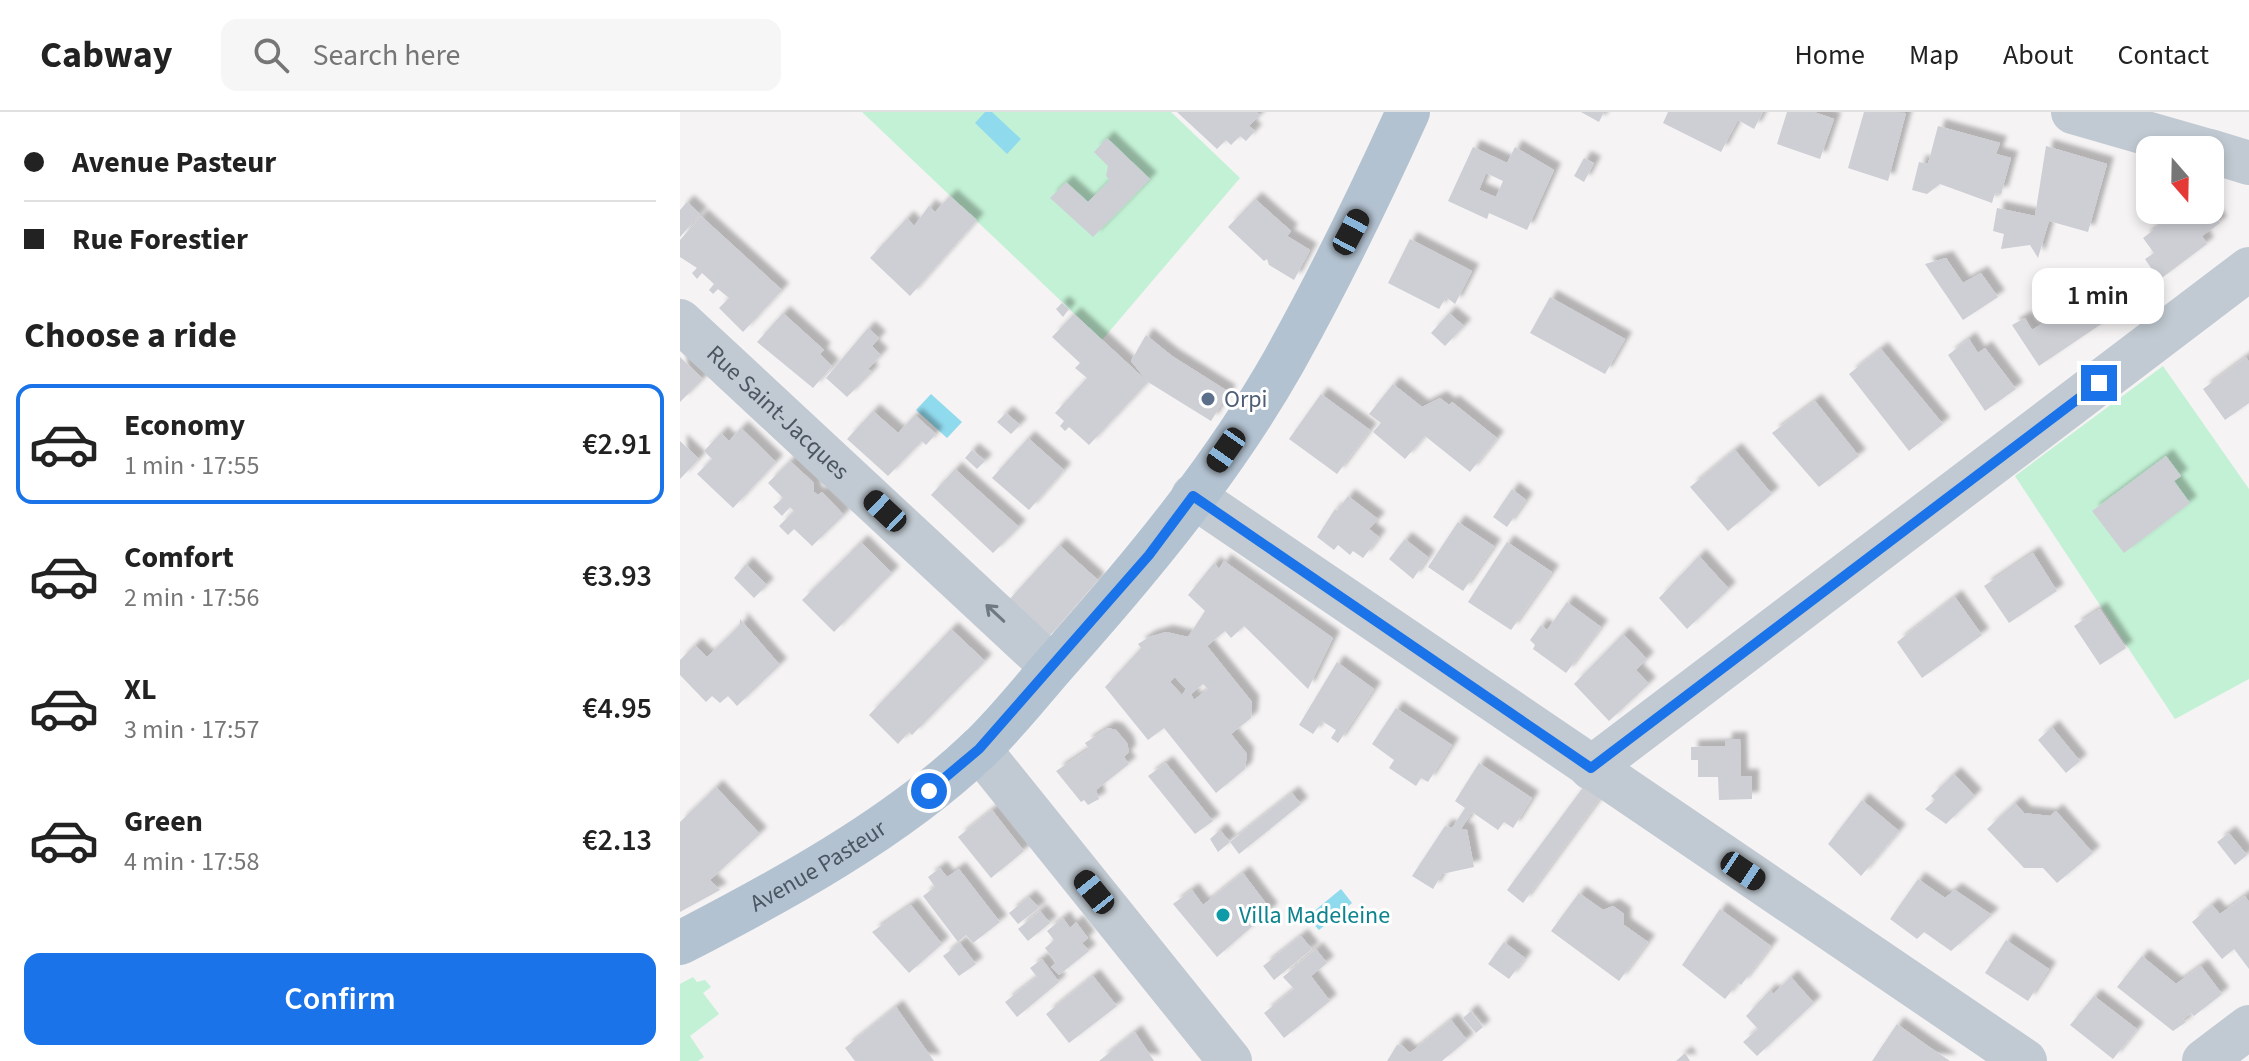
<!DOCTYPE html>
<html lang="en">
<head>
<meta charset="utf-8">
<style>
  :root { --surface:#fff; --page:#f6f6f6; --text:#222; --muted:#767676; --line:#e0e0e0; --accent:#1a73e8 }
  body { margin:0; font-family:"Source Sans 3",sans-serif; background:var(--page); color:var(--text); height:100vh; display:flex; flex-direction:column; font-size:30px; white-space:nowrap }
  * { box-sizing:border-box; margin:0 }
  p { font-size:26px; color:var(--muted) }
  .icon { flex:none; width:44px; height:44px; fill:none; stroke:currentColor; stroke-width:2; stroke-linecap:round; stroke-linejoin:round }
  .map { position:relative; flex:1; overflow:hidden }
  .sheet { display:flex; flex-direction:column; background:var(--surface); width:680px }
  .sheet>* { flex:none }
  .banner { display:grid; align-content:center; height:176px; padding:0 24px; background:var(--surface) }
  .needle { width:52px; rotate:160deg }
  .tools { position:absolute; left:1456px; top:24px; display:grid; gap:16px }
  .tools a { display:grid; place-items:center; width:88px; height:88px; border-radius:16px; background:var(--surface); box-shadow:0 4px 12px #0003; font-size:40px }
  .end { position:absolute; width:36px; height:36px; margin:-18px; border:10px solid #1a73e8; background:#fff; box-shadow:0 0 0 4px #fff }
  .from { border-radius:50% }
  .bubble { position:absolute; height:56px; border-radius:16px; background:var(--surface); box-shadow:0 4px 12px #0003; font-size:26px; font-weight:600; line-height:56px; text-align:center }
  .car { position:absolute; width:24px; height:48px; margin:-24px -12px; border-radius:10px; box-shadow:0 0 6px 2px #0007; background:linear-gradient(#222 24%,#8ab4d8 0 40%,#222 0 76%,#8ab4d8 0 86%,#222 0) }
  .banner b { display:flex; align-items:center; gap:28px; height:76px; font-size:30px }
  .banner b+b { border-top:2px solid var(--line) }
  .banner i { width:20px; height:20px; background:var(--text) }
  ul { padding:0; list-style:none }
  li { display:flex; align-items:center; gap:24px; height:120px; margin:0 16px 12px; padding:0 8px; border:4px solid transparent; border-radius:16px }
  li div { flex:1 }
  li b { display:block; font-size:30px }
  li em { font-style:normal; font-weight:600 }
  li.current { border-color:var(--accent) }
  li>.icon { width:72px; height:72px; stroke-width:1.5 }
  h2 { padding:0 24px; font-size:36px; line-height:96px }
  .primary-button { display:flex; gap:16px; margin-top:auto; padding:16px 24px }
  .primary-button a { flex:1; height:92px; border-radius:16px; background:var(--accent); color:#fff; font-size:32px; font-weight:600; line-height:92px; text-align:center }
  header { display:flex; align-items:center; gap:48px; box-sizing:border-box; height:112px; padding:0 40px; background:var(--surface); border-bottom:2px solid var(--line) }
  header strong { font-size:38px }
  nav { display:flex; gap:44px; margin-inline-start:auto; font-size:28px }
  .search { width:560px; height:72px; background:var(--page); display:flex; align-items:center; gap:20px; box-sizing:border-box; padding:0 28px; border-radius:16px; color:var(--muted); font-size:30px }
  main { display:flex; flex:1; min-height:0 }
  .map>svg:first-child { display:block }
</style>
</head>
<body>
<header>
<strong>Cabway</strong>
<div class="search"><svg class="icon" aria-label="search" viewBox="0 0 24 24"><circle cx="10" cy="10" r="6"/><path d="M15 15l6 6"/></svg>Search here</div>
<nav><a>Home</a><a>Map</a><a>About</a><a>Contact</a></nav>
</header>
<main>
<section class="sheet">
<div class="banner">
<b><i class="from"></i>Avenue Pasteur</b>
<b><i></i>Rue Forestier</b>
</div>
<h2>Choose a ride</h2>
<ul>
<li class="current"><svg class="icon" aria-label="car" viewBox="0 0 24 24"><path d="M5 17H2v-5l4-1 3-4h7l3 4 3 1v5h-3M9 17h6M6 11h13"/><circle cx="7" cy="17" r="2"/><circle cx="17" cy="17" r="2"/></svg><div><b>Economy</b><p>1 min · 17:55</p></div><em>€2.91</em></li>
<li><svg class="icon" aria-label="car" viewBox="0 0 24 24"><path d="M5 17H2v-5l4-1 3-4h7l3 4 3 1v5h-3M9 17h6M6 11h13"/><circle cx="7" cy="17" r="2"/><circle cx="17" cy="17" r="2"/></svg><div><b>Comfort</b><p>2 min · 17:56</p></div><em>€3.93</em></li>
<li><svg class="icon" aria-label="car" viewBox="0 0 24 24"><path d="M5 17H2v-5l4-1 3-4h7l3 4 3 1v5h-3M9 17h6M6 11h13"/><circle cx="7" cy="17" r="2"/><circle cx="17" cy="17" r="2"/></svg><div><b>XL</b><p>3 min · 17:57</p></div><em>€4.95</em></li>
<li><svg class="icon" aria-label="car" viewBox="0 0 24 24"><path d="M5 17H2v-5l4-1 3-4h7l3 4 3 1v5h-3M9 17h6M6 11h13"/><circle cx="7" cy="17" r="2"/><circle cx="17" cy="17" r="2"/></svg><div><b>Green</b><p>4 min · 17:58</p></div><em>€2.13</em></li>
</ul>
<div class="primary-button"><a>Confirm</a></div>
</section>
<div class="map">
<svg width="1569" height="949" viewBox="0 0 1569 949">
  <defs>
    <filter id="shadow"><feDropShadow dx="7" dy="-7" stdDeviation="2" flood-color="#0004"/></filter>
  </defs>
  <rect width="100%" height="100%" fill="#f5f3f3"/>
  <g fill="#c3f1d5">
    <path d="M182,0H491L560,66L422,228Z"/>
    <path d="M1483,254L1569,377V567L1495,607L1335,364Z"/>
    <path d="M13,865L17,870L25,868L31,875L23,881L39,902L10,924L24,945L18,949H0V872Z"/>
  </g>
  <g fill="#90daee">
    <path d="M305,0H312L341,27L327,42L295,11Z"/>
    <path d="M251,282L282,310L267,326L236,298Z"/>
    <path d="M661,777L672,791L639,818L627,805Z"/>
  </g>
  <g fill="#cdcfd5" fill-rule="evenodd" filter="url(#shadow)">
    <path d="M497,0H577L580,3L569,14L575,19L566,29L560,24L551,33L546,28L537,37Z"/>
    <path d="M901,0H924L919,10Z"/>
    <path d="M988,0H1083L1074,17L1058,8L1041,40L983,11Z"/>
    <path d="M1107,0H1134L1154,7L1140,47L1097,32Z"/>
    <path d="M1184,0L1226,1L1208,69L1168,56Z"/>
    <path d="M1258,14L1320,31L1316,42L1331,46L1321,82L1315,81L1312,91L1260,72L1247,82L1232,78L1239,50L1248,52Z"/>
    <path d="M427,26L470,67L413,125L370,86L386,70L408,90L430,68L426,64L428,54L414,40Z"/>
    <path d="M1366,34L1427,52L1408,120L1369,109L1358,146L1350,133L1321,137L1324,122L1313,119L1317,96L1355,104Z"/>
    <path d="M793,35L827,51L835,35L874,58L847,118L809,101L807,107L768,89ZM806,61L823,69L816,85L799,78Z"/>
    <path d="M904,46L914,51L904,70L894,64Z"/>
    <path d="M270,84L297,108L230,184L190,146L227,106L234,114L249,94L255,100Z"/>
    <path d="M575,87L611,119L607,124L630,138L614,168L589,153L587,147L584,149L548,115Z"/>
    <path d="M7,90L20,102L0,125V98Z"/>
    <path d="M1494,98H1531L1540,111L1522,124L1527,132L1479,168L1465,147L1474,141L1463,126L1496,101Z"/>
    <path d="M21,104L102,178L63,220L39,196L49,186L38,177L33,182L29,178L34,172L22,161L17,167L12,161L17,156L0,145V128Z"/>
    <path d="M730,127L792,159L775,192L766,185L759,197L708,171Z"/>
    <path d="M1266,146L1283,171L1301,161L1318,185L1283,208L1245,152Z"/>
    <path d="M870,185L945,227L925,262L850,221Z"/>
    <path d="M1425,186L1436,202L1359,254L1332,213L1345,206L1352,218L1389,194L1394,203Z"/>
    <path d="M382,191L389,197L383,205L376,197Z"/>
    <path d="M103,201L144,238L140,242L152,254L133,276L77,230Z"/>
    <path d="M769,201L784,214L765,234L751,221Z"/>
    <path d="M394,202L468,270L409,333L389,315L385,319L380,314L384,309L375,301L407,266L395,256L400,251L372,225Z"/>
    <path d="M188,216L199,226L192,234L201,243L188,257L192,260L167,285L146,266Z"/>
    <path d="M466,223L492,244L549,280L531,309L468,270L451,249Z"/>
    <path d="M1289,227L1298,241L1305,236L1336,277L1305,299L1268,243Z"/>
    <path d="M1201,237L1263,312L1229,339L1169,262Z"/>
    <path d="M0,245L23,267L0,290Z"/>
    <path d="M1566,245L1569,250V291L1545,308L1523,277Z"/>
    <path d="M713,272L742,295L760,286L769,293L772,290L817,326L790,360L745,324L725,347L693,320L701,311L689,302Z"/>
    <path d="M641,282L690,318L657,362L609,327Z"/>
    <path d="M1135,289L1179,344L1139,375L1092,321Z"/>
    <path d="M193,299L218,321L235,303L256,322L246,333L242,329L208,364L167,327Z"/>
    <path d="M326,301L340,313L331,322L317,310Z"/>
    <path d="M61,316L96,350L53,396L17,362L32,347L24,339L41,321L49,329Z"/>
    <path d="M348,326L384,358L349,398L312,366Z"/>
    <path d="M0,329L19,347L0,367Z"/>
    <path d="M292,338L305,349L297,357L285,346Z"/>
    <path d="M1055,338L1092,382L1048,419L1010,375Z"/>
    <path d="M1486,344L1501,364L1494,369L1510,391L1444,441L1412,399Z"/>
    <path d="M110,349L134,371V380L138,383L142,380L164,403L132,434L114,417L108,423L99,414L114,399L110,395L102,404L93,395L103,386L88,371Z"/>
    <path d="M275,357L339,415L313,441L251,383Z"/>
    <path d="M832,377L846,388L827,415L813,405Z"/>
    <path d="M668,384L698,407L689,417L699,425L683,446L673,439L670,443L658,433L654,438L637,425L655,397L657,399Z"/>
    <path d="M778,410L814,434L783,479L748,455Z"/>
    <path d="M725,427L748,445L733,467L709,447Z"/>
    <path d="M181,430L212,461L154,520L122,488Z"/>
    <path d="M827,430L872,460L831,518L788,490Z"/>
    <path d="M379,433L418,468L367,527L327,490Z"/>
    <path d="M1353,441L1377,479L1329,511L1304,474Z"/>
    <path d="M1019,444L1049,477L1007,517L979,486Z"/>
    <path d="M544,449L653,526L628,577L564,514L551,526L545,519L527,534L572,590L571,606L551,622L567,642L565,657L536,681L484,616L468,628L425,575L461,536L458,532L469,525L486,520L508,525L525,499L508,483L534,451L539,457ZM495,565L506,577L502,583L490,570ZM523,572L528,577L514,588L511,582Z"/>
    <path d="M66,452L87,473L74,486L54,466Z"/>
    <path d="M1275,485L1302,523L1242,566L1217,530Z"/>
    <path d="M887,490L921,515L886,561L853,537L855,533L850,528L861,513L867,518Z"/>
    <path d="M1420,497L1446,536L1420,553L1394,514Z"/>
    <path d="M60,507L100,553L57,594L48,584L40,591L32,584L26,590L0,563V548L15,533L27,545L60,513Z"/>
    <path d="M271,517L305,549L232,623L229,620L218,632L189,603Z"/>
    <path d="M943,522L967,547L956,558L969,572L929,609L894,572Z"/>
    <path d="M657,550L694,577L658,631L651,626L656,618L642,609L633,622L619,613Z"/>
    <path d="M716,596L772,633L748,670L741,666L736,674L709,656L714,648L692,632Z"/>
    <path d="M1372,615L1400,649L1386,661L1358,628Z"/>
    <path d="M428,616L436,618L447,631L449,640L444,645L449,652L416,678L419,687L408,693L404,688L401,690L376,659L409,637L405,631Z"/>
    <path d="M1045,627H1060L1061,664H1072V687L1039,688L1038,665H1018V648H1011V635L1045,634Z"/>
    <path d="M486,651L533,709L515,722L468,664Z"/>
    <path d="M799,651L852,686L833,716L824,710L818,718L792,700L781,717L787,718L794,755L762,762L753,777L732,764L765,714L772,716L785,696L775,689Z"/>
    <path d="M1274,662L1295,684L1266,712L1245,697L1255,688L1251,684Z"/>
    <path d="M904,674L920,686L843,791L827,778Z"/>
    <path d="M36,675L80,722L30,768L40,778L0,800V710Z"/>
    <path d="M612,681L621,692L559,742L550,730Z"/>
    <path d="M1182,688L1219,719L1181,764L1148,732Z"/>
    <path d="M1335,691L1344,701L1370,704L1376,699L1413,741L1377,771L1363,756H1344L1307,717Z"/>
    <path d="M312,698L344,739L311,766L278,725Z"/>
    <path d="M540,718L550,730L538,740L530,727Z"/>
    <path d="M1549,721L1567,743L1555,753L1537,730Z"/>
    <path d="M260,756L267,765L279,757L320,810L293,831L286,823L278,830L243,784L255,775L248,765Z"/>
    <path d="M563,761L591,798L537,845L493,792L512,778L523,793Z"/>
    <path d="M1238,767L1265,786L1275,778L1312,803L1271,839L1244,820L1237,827L1210,807Z"/>
    <path d="M899,781L923,798L933,794L944,802V813L968,830L939,869L871,819Z"/>
    <path d="M1565,784L1569,790V857L1554,837L1542,847L1512,810L1532,793L1540,802Z"/>
    <path d="M349,785L359,796L338,812L329,801Z"/>
    <path d="M231,793L262,832L229,861L192,820Z"/>
    <path d="M1040,797L1091,834L1061,873L1058,871L1045,887L1002,853Z"/>
    <path d="M360,799L370,811L348,829L338,817Z"/>
    <path d="M383,806L390,816L396,810L408,826L402,831L409,839L379,863L371,855L376,851L365,836L374,828L367,819Z"/>
    <path d="M621,824L632,837L594,868L583,854Z"/>
    <path d="M1326,828L1369,857L1348,889L1305,861Z"/>
    <path d="M824,830L845,846L829,867L808,852Z"/>
    <path d="M280,831L296,852L279,864L263,844Z"/>
    <path d="M636,837L647,851L631,864L650,889L604,926L584,901L614,877L603,865Z"/>
    <path d="M1462,844L1496,872L1521,854L1542,882L1514,904L1511,901L1503,907L1506,910L1493,919L1437,875Z"/>
    <path d="M362,847L379,870L337,905L325,890L357,865L350,856Z"/>
    <path d="M413,864L437,894L389,931L366,902Z"/>
    <path d="M1111,865L1134,891L1077,944L1063,930L1078,917L1066,904L1090,878L1093,882Z"/>
    <path d="M1414,884L1457,917L1433,947L1390,913Z"/>
    <path d="M216,895L254,949H175L165,936Z"/>
    <path d="M791,899L803,915L796,921L783,906Z"/>
    <path d="M771,908L787,928L762,949H707L717,933L723,934L730,941Z"/>
    <path d="M1217,912L1245,932L1270,949H1192Z"/>
    <path d="M455,920L474,949H419Z"/>
    <path d="M1005,941L1010,949H996Z"/>
  </g>
  <g fill="none" stroke-linecap="round" stroke-linejoin="round">
    <g stroke="#c1cad2" stroke-width="44">
      <path d="M1393,0L1525,38"/>
      <path d="M1530,39L1569,51"/>
      <path id="s1" d="M0,209L372,555"/>
      <path d="M513,384L1345,949"/>
      <path d="M299,637L550,949"/>
      <path d="M911,656L1569,157"/>
      <path d="M1524,949L1569,915"/>
    </g>
    <path stroke="#b3c2d1" stroke-width="44" id="s2" d="M0,831C101,779 216,716 298,638C329,609 355,574 383,543C464,452 544,355 604,249C649,168 690,84 728,0"/>
  </g>
  <defs><path id="oneway-shaft" d="M-6 0H5M1.5-3L5.5 0L1.5 3" fill="none" stroke-width="1.6" stroke-linecap="round" stroke-linejoin="round" transform="scale(2)"/></defs>
  <use stroke="#6e7983" href="#oneway-shaft" transform="translate(315 501) rotate(-137)"/>
  <g fill="none" stroke-linecap="round" stroke-linejoin="round">
    <path stroke="#1a73e8" stroke-width="10" d="M249,679L299,637L469,443L513,384L911,656L1419,271"/>
  </g>
  <circle fill="#5c6f8a" stroke="#fff" stroke-width="3" cx="528" cy="287" r="8"/>
  <circle fill="#0f9aa8" stroke="#fff" stroke-width="3" cx="543" cy="803" r="8"/>
  <g text-anchor="middle" stroke-width="6" stroke-linejoin="round" paint-order="stroke">
    <g font-size="24" fill="#4e5e75" stroke="#fff" text-anchor="start">
      <text x="544" y="295">Orpi</text>
    </g>
    <g font-size="24" fill="#4a5661" stroke="#fff">
      <text dy="8" stroke="none"><textPath href="#s1" startOffset="134">Rue Saint-Jacques</textPath></text>
      <text dy="8" stroke="none"><textPath href="#s2" startOffset="158">Avenue Pasteur</textPath></text>
    </g>
    <g font-size="24" fill="#0d838f" stroke="#fff" text-anchor="start">
      <text x="559" y="811">Villa Madeleine</text>
    </g>
  </g>
</svg>
<div class="tools">
<a><svg class="needle" viewBox="-14 -14 28 28"><path d="M0-13l5 13h-10z" fill="#e53935"/><path d="M0 13l5-13h-10z" fill="#767676"/></svg></a>
</div>
<i class="end from" style="left:249px;top:679px"></i>
<i class="end" style="left:1419px;top:271px"></i>
<div class="bubble" style="left:1352px;top:156px;width:132px">1 min</div>
<i class="car" style="left:671px;top:120px;rotate:28deg"></i>
<i class="car" style="left:546px;top:338px;rotate:215deg"></i>
<i class="car" style="left:205px;top:399px;rotate:313deg"></i>
<i class="car" style="left:1063px;top:759px;rotate:124deg"></i>
<i class="car" style="left:414px;top:780px;rotate:321deg"></i>
</div>
</main>
</body>
</html>
